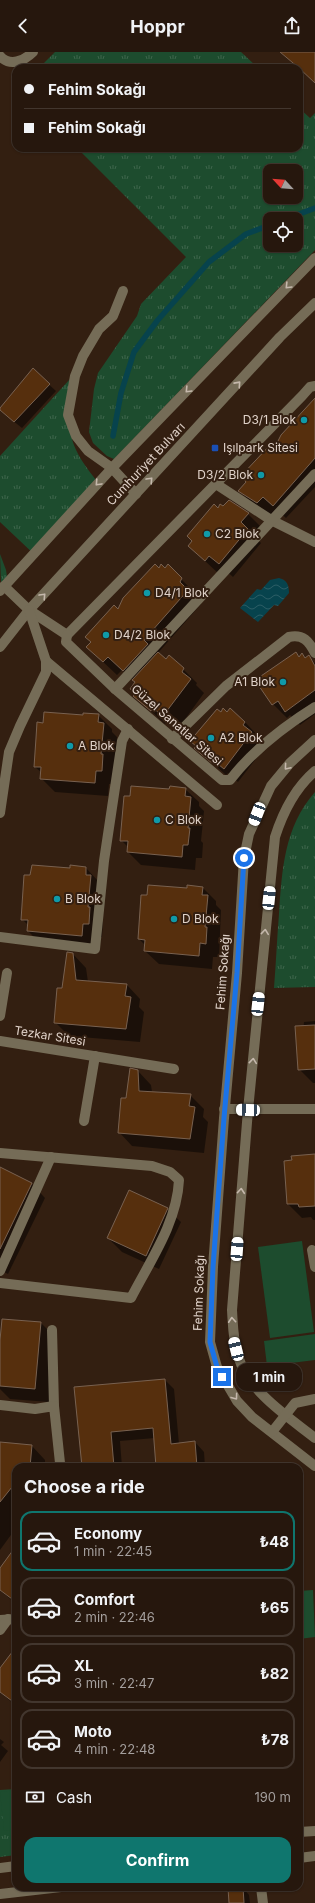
<!DOCTYPE html>
<html lang="en">
<head>
<meta charset="utf-8">
<style>
  :root { --surface:#26170d; --page:#2e2016; --text:#f1f3f6; --muted:#a49f9d; --line:#42362e; --accent:#0f766e }
  body { margin:0; font-family:Inter,sans-serif; background:var(--page); color:var(--text); height:100vh; display:flex; flex-direction:column; font-size:15px; white-space:nowrap }
  * { box-sizing:border-box; margin:0 }
  p { font-size:13px; color:var(--muted) }
  .icon { flex:none; width:22px; height:22px; fill:none; stroke:currentColor; stroke-width:2; stroke-linecap:round; stroke-linejoin:round }
  .map { position:relative; flex:1; overflow:hidden }
  .drawer { position:absolute; left:12px; top:1411px; width:291px; height:428px; display:flex; flex-direction:column; background:var(--surface); border-radius:12px; box-shadow:0 1px 3px #0004,0 0 0 1px var(--line) }
  .drawer>* { flex:none }
  .top-card { position:absolute; left:12px; top:12px; width:291px; height:88px; border-radius:12px; box-shadow:0 1px 3px #0004,0 0 0 1px var(--line); display:grid; align-content:center; height:88px; padding:0 12px; background:var(--surface) }
  .needle { width:26px; rotate:296deg }
  .fabs { position:absolute; left:263px; top:112px; display:grid; gap:8px }
  .fabs a { display:grid; place-items:center; width:40px; height:40px; border-radius:8px; background:var(--surface); box-shadow:0 1px 3px #0004,0 0 0 1px var(--line); font-size:20px }
  .end { position:absolute; width:18px; height:18px; margin:-9px; border:5px solid #1a73e8; background:#fff; box-shadow:0 0 0 2px #fff }
  .from { border-radius:50% }
  .bubble { position:absolute; height:28px; border-radius:12px; background:var(--surface); box-shadow:0 1px 3px #0004,0 0 0 1px var(--line); font-size:13px; font-weight:700; line-height:28px; text-align:center }
  .car { position:absolute; width:12px; height:24px; margin:-12px -6px; border-radius:5px; box-shadow:0 0 3px 1px #0007; background:linear-gradient(#fff 24%,#345 0 40%,#fff 0 76%,#345 0 86%,#fff 0) }
  .top-card b { display:flex; align-items:center; gap:14px; height:38px; font-size:15px }
  .top-card b+b { border-top:1px solid var(--line) }
  .top-card i { width:10px; height:10px; background:var(--text) }
  ul { padding:0; list-style:none }
  li { display:flex; align-items:center; gap:12px; height:60px; margin:0 8px 6px; padding:0 4px; border:2px solid var(--line); border-radius:12px }
  li div { flex:1 }
  li b { display:block; font-size:15px }
  li em { font-style:normal; font-weight:700 }
  li.current { border-color:var(--accent) }
  li>.icon { width:36px; height:36px; stroke-width:1.5 }
  h2 { padding:0 12px; font-size:18px; line-height:48px }
  .pay { display:flex; align-items:center; gap:10px; height:44px; padding:0 12px; font-size:15px }
  .pay p { margin-inline-start:auto }
  .cta { display:flex; gap:8px; margin-top:auto; padding:8px 12px }
  .cta a { flex:1; height:46px; border-radius:12px; background:var(--accent); color:#fff; font-size:16px; font-weight:700; line-height:46px; text-align:center }
  header { display:flex; justify-content:space-between; align-items:center; height:52px; padding:0 12px; background:var(--surface); font-size:18px; font-weight:700 }
  .map>svg:first-child { display:block }
</style>
</head>
<body>
<header><svg class="icon" aria-label="back" viewBox="0 0 24 24"><path d="M15 5l-7 7 7 7"/></svg>Hoppr<svg class="icon" aria-label="share" viewBox="0 0 24 24"><path d="M12 15V3M7 8l5-5 5 5M5 13v7h14v-7"/></svg></header>
<div class="map">
<svg width="315" height="1851" viewBox="0 0 315 1851">
  <defs>
    <pattern id="grass-tufts" width="24" height="20" patternUnits="userSpaceOnUse"><rect width="24" height="20" fill="#1d4c2e"/><path d="M3 7l-1-3M5 7V3M7 7l1-3M15 17l-1-3M17 17v-4M19 17l1-3" fill="none" stroke="#3e654b"/></pattern>
    <pattern id="water-waves" width="16" height="10" patternUnits="userSpaceOnUse"><rect width="16" height="10" fill="#07434d"/><path d="M0 5q4-4 8 0t8 0" fill="none" stroke="#2b5d65"/></pattern>
  </defs>
  <rect width="100%" height="100%" fill="#331f11"/>
  <g fill="url(#grass-tufts)" fill-rule="evenodd">
    <path d="M55,0H241L258,16H39Z"/>
    <path d="M299,56L310,66L315,61V198L114,407L107,404L93,391L89,380L94,337L98,321L137,264L141,252L186,205L77,96H299ZM270,119H296V145H270ZM270,167H296V193H270Z"/>
    <path d="M80,316C77,336 71,358 71,378C71,399 90,419 101,435L36,504L0,470V404Z"/>
    <path d="M0,502L6,518L7,525L1,531Z"/>
    <path d="M315,740V935L274,936C276,911 277,886 279,862C282,818 284,775 315,740Z"/>
    <path d="M16,1737V1803L0,1805V1738Z"/>
  </g>
  <g fill="#1d4c2e">
    <path d="M302,1189L314,1280L270,1286L258,1195Z"/>
    <path d="M315,1282V1308L267,1314L264,1289Z"/>
    <path d="M313,1538L315,1585L299,1587V1539Z"/>
    <path d="M16,1738V1777L4,1779L0,1740Z"/>
  </g>
  <path fill="url(#water-waves)" d="M279,526C287,528 289,533 289,541L278,554L274,553L258,570L240,556L257,537L261,538L270,528Z"/>
  <g fill="#0007">
    <path d="M280,0H315V31L299,16Z"/>
    <path d="M33,318L56,339L22,376L7,364Z"/>
    <path d="M315,355V435L286,466L277,458L272,464L253,452L239,439Z"/>
    <path d="M229,449L248,462L262,476L254,484L261,491L233,525L224,517L219,522L189,494L219,457Z"/>
    <path d="M168,514L195,541L194,544L201,552L158,601L166,608L183,617L197,631L196,633L204,641L178,677L167,669L165,672L135,644L136,631L122,618L117,623L101,608L118,559L159,517H165Z"/>
    <path d="M296,601L300,605L305,606L308,604L315,611V662L300,673L290,663L287,666L273,652Z"/>
    <path d="M227,661L245,670L258,684L257,687L265,695L238,730L228,721L226,723L196,696L222,662Z"/>
    <path d="M98,663L112,677V680L117,685L115,732H109L108,744L55,740L41,726L42,721L35,715L44,672Z"/>
    <path d="M185,737L199,750V754L204,759L201,789L203,791L202,806H196L195,818L141,813L128,800V795L121,788L170,738Z"/>
    <path d="M86,816L99,830L102,868L103,870L102,885H97L95,897L42,893L28,879L29,874L22,867L71,817Z"/>
    <path d="M203,836L216,849V853L221,858L219,905H213L212,917L159,912L145,899L146,894L139,887L148,844Z"/>
    <path d="M73,902L86,916L88,930L127,933L140,947L139,955L144,960L140,990L69,984L55,970Z"/>
    <path d="M315,969V1031H313L299,1017L304,970Z"/>
    <path d="M138,1019L151,1033L152,1040L190,1043L204,1057L203,1065L208,1070L204,1101L132,1094L119,1080L126,1047Z"/>
    <path d="M315,1103V1168H313L311,1165L302,1166L288,1152L285,1110Z"/>
    <path d="M0,1116L32,1132L45,1146L8,1222L0,1218Z"/>
    <path d="M167,1157L181,1170L159,1217L122,1200L108,1186Z"/>
    <path d="M3,1268L41,1271L55,1285L49,1350L10,1347L0,1337V1283H2Z"/>
    <path d="M165,1328L174,1337L179,1392L195,1390L204,1400L205,1415H157L155,1386L120,1389L122,1415H83L75,1336Z"/>
    <path d="M0,1391L32,1394L45,1408V1415H16V1476L0,1498Z"/>
    <path d="M16,1496V1552L0,1538V1518Z"/>
    <path d="M16,1596V1654L0,1640V1618Z"/>
    <path d="M0,1687L4,1690L1,1693L8,1699L0,1710Z"/>
    <path d="M243,1836L249,1843L250,1851H230Z"/>
  </g>
  <g fill="none" stroke-linecap="round" stroke-linejoin="round">
    <g stroke="#07434d" stroke-width="5.5">
      <path d="M286,167L315,156"/>
      <path d="M113,384L121,341L134,300L157,269L209,210L246,182L270,173"/>
    </g>
  </g>
  <g fill="#562f0d" stroke="#786150">
    <path d="M280,0H315V31L299,16Z"/>
    <path d="M33,316L50,332L14,370L0,358V356Z"/>
    <path d="M315,346V406L273,454L263,445L257,451L238,439L246,430L241,424L270,393L274,397L281,383Z"/>
    <path d="M229,448L249,461L241,470L248,477L219,512L209,504L205,509L188,494L192,489L187,484L214,452L218,456L220,452L223,454Z"/>
    <path d="M155,512L159,516L161,512L165,516L168,512L182,526L180,530L188,538L144,588L148,592L123,619L108,605L103,610L86,595L91,590L85,585L114,553L118,557L123,546Z"/>
    <path d="M158,600L166,607L169,603L184,616L182,620L191,627L163,664L153,656L151,659L133,644L135,642L130,637L135,630L132,628Z"/>
    <path d="M296,600L299,605L302,601L305,606L309,603L315,614V638L285,660L278,649L272,653L259,634L265,630L261,624Z"/>
    <path d="M223,656L227,660L230,656L245,670L243,673L252,680L224,717L213,708L212,711L194,696L196,694L190,689L217,657L221,660Z"/>
    <path d="M44,660L83,663V661L99,662L98,670L104,671L101,702H103L102,719H96L95,731L40,727L41,715H34L36,686L37,670L43,671Z"/>
    <path d="M131,734L169,737L170,734L186,736L185,744L191,745L188,776H190L188,793H183L182,805L127,800L128,789H120L124,744H130Z"/>
    <path d="M32,813L70,816V813L86,815V823H91L88,855H90L89,872H83L82,884L27,879L28,868H21L24,823H30Z"/>
    <path d="M148,833L187,836V833L203,835L202,843H208L205,875H207L206,892L200,891L199,904L144,899L145,888L138,887L140,858L141,843H147Z"/>
    <path d="M67,900L73,901L76,928L127,932L125,944L131,945L126,977L54,971L57,936H62Z"/>
    <path d="M315,973V1017L298,1018L295,974Z"/>
    <path d="M130,1016L138,1018L139,1039L191,1042L189,1054L195,1055L190,1087L118,1081L121,1046H126Z"/>
    <path d="M315,1102V1154L299,1155L298,1152H287L284,1109L292,1108L291,1104Z"/>
    <path d="M0,1115L32,1131L0,1197Z"/>
    <path d="M129,1138L168,1156L146,1204L107,1186Z"/>
    <path d="M2,1267L41,1270L35,1337L0,1334V1288Z"/>
    <path d="M165,1327L171,1392L195,1389L197,1415H156L153,1376L111,1380L114,1415H82L74,1335Z"/>
    <path d="M0,1390L32,1393L30,1415H16V1430L0,1450Z"/>
    <path d="M16,1494V1550L0,1538V1516Z"/>
    <path d="M16,1595V1652L0,1640V1616Z"/>
    <path d="M243,1835L244,1851H229L228,1836Z"/>
  </g>
  <g fill="none" stroke-linecap="round" stroke-linejoin="round">
    <g stroke="#756c57" stroke-width="10">
      <path d="M0,4C10,15 24,9 33,0"/>
      <path d="M123,239L113,264L99,277L83,304L75,324L68,363L76,384L88,399L112,416L136,442"/>
      <path d="M216,432L271,468L315,490"/>
      <path d="M4,534L29,558L67,583L302,344L310,335L315,334"/>
      <path d="M0,539L112,416L315,206"/>
      <path d="M67,583L66,590L115,637L222,728H230C253,698 283,675 315,655"/>
      <path d="M0,595L29,558L280,285L315,251"/>
      <path d="M46,609L217,753"/>
      <path d="M115,637L315,422"/>
      <path d="M172,687L226,634L289,585C303,582 309,589 315,601"/>
      <path d="M315,688L290,711L271,734L249,782L244,806L237,921L224,1066L213,1215L210,1290L217,1315L237,1349L252,1365L315,1414"/>
      <path d="M315,719C295,736 283,760 275,785L248,1058L232,1258C233,1274 233,1289 238,1304C249,1340 287,1364 315,1386"/>
      <path d="M0,761L9,700L20,674L46,620V609L29,558"/>
      <path d="M0,885L95,897L104,809L122,689L128,677"/>
      <path d="M0,964L7,921"/>
      <path d="M0,989L174,1017"/>
      <path d="M224,1057H315"/>
      <path d="M84,1069L95,1004"/>
      <path d="M0,1101L152,1114L170,1120L179,1128C177,1171 150,1209 131,1246L0,1231"/>
      <path d="M312,1198L315,1215"/>
      <path d="M0,1219L51,1105"/>
      <path d="M52,1278L54,1354"/>
      <path d="M0,1353L35,1357L54,1354L60,1411"/>
      <path d="M272,1380L295,1351L315,1347"/>
      <path d="M0,1568L16,1567"/>
      <path d="M0,1578L8,1567"/>
      <path d="M299,1780L315,1779"/>
      <path d="M299,1806L315,1804"/>
      <path d="M0,1816L16,1814"/>
      <path d="M261,1835L263,1851"/>
      <path d="M0,1842L61,1835"/>
    </g>
  </g>
  <defs><path id="oneway-chevron" d="M-2-3.5L2.5 0L-2 3.5" fill="none" stroke-width="1.6" stroke-linecap="round" stroke-linejoin="round"/></defs>
  <g stroke="#c5b8ac">
    <use href="#oneway-chevron" transform="translate(288 234) rotate(134)"/>
    <use href="#oneway-chevron" transform="translate(238 332) rotate(-48)"/>
    <use href="#oneway-chevron" transform="translate(188 338) rotate(134)"/>
    <use href="#oneway-chevron" transform="translate(150 428) rotate(-47)"/>
    <use href="#oneway-chevron" transform="translate(98 431) rotate(133)"/>
    <use href="#oneway-chevron" transform="translate(43 544) rotate(-47)"/>
    <use href="#oneway-chevron" transform="translate(287 715) rotate(130)"/>
    <use href="#oneway-chevron" transform="translate(265 880) rotate(-84)"/>
    <use href="#oneway-chevron" transform="translate(253 1009) rotate(-84)"/>
    <use href="#oneway-chevron" transform="translate(241 1139) rotate(-85)"/>
    <use href="#oneway-chevron" transform="translate(232 1268) rotate(-94)"/>
    <use href="#oneway-chevron" transform="translate(235 1345) rotate(54)"/>
  </g>
  <g fill="none" stroke-linecap="round" stroke-linejoin="round">
    <path stroke="#1a73e8" stroke-width="5" d="M222,1325L217,1315L210,1290L213,1215L224,1066L237,921L244,806"/>
  </g>
  <g fill="#0f9aa8" stroke="#331f11" stroke-width="1.5">
    <circle cx="304" cy="368" r="4"/>
    <circle cx="261" cy="423" r="4"/>
    <circle cx="207" cy="482" r="4"/>
    <circle cx="147" cy="541" r="4"/>
    <circle cx="106" cy="583" r="4"/>
    <circle cx="283" cy="630" r="4"/>
    <circle cx="211" cy="686" r="4"/>
    <circle cx="70" cy="694" r="4"/>
    <circle cx="157" cy="768" r="4"/>
    <circle cx="57" cy="847" r="4"/>
    <circle cx="174" cy="867" r="4"/>
  </g>
  <rect fill="#1a4fb4" stroke="#331f11" stroke-width="1.5" x="211" y="392" width="8" height="8" rx="2"/>
  <g text-anchor="middle" stroke-width="4" stroke-linejoin="round" paint-order="stroke">
    <g font-size="12" fill="#e0d2c9" stroke="#331f11" text-anchor="start">
      <text x="296" y="372" text-anchor="end">D3/1 Blok</text>
      <text x="223" y="400">Işılpark Sitesi</text>
      <text x="253" y="427" text-anchor="end">D3/2 Blok</text>
      <text x="215" y="486">C2 Blok</text>
      <text x="155" y="545">D4/1 Blok</text>
      <text x="114" y="587">D4/2 Blok</text>
      <text x="275" y="634" text-anchor="end">A1 Blok</text>
      <text x="219" y="690">A2 Blok</text>
      <text x="78" y="698">A Blok</text>
      <text x="165" y="772">C Blok</text>
      <text x="65" y="851">B Blok</text>
      <text x="182" y="871">D Blok</text>
    </g>
    <g font-size="12" fill="#e0d2c9" stroke="#331f11">
      <text transform="translate(146 412) rotate(-47)" y="4">Cumhuriyet Bulvarı</text>
      <text transform="translate(177 673) rotate(41)" y="4">Güzel Sanatlar Sitesi</text>
      <text transform="translate(223 920) rotate(-86)" y="4">Fehim Sokağı</text>
      <text transform="translate(50 984) rotate(9)" y="4">Tezkar Sitesi</text>
      <text transform="translate(199 1241) rotate(-88)" y="4">Fehim Sokağı</text>
    </g>
  </g>
</svg>
<div class="fabs">
<a><svg class="needle" viewBox="-14 -14 28 28"><path d="M0-13l5 13h-10z" fill="#e53935"/><path d="M0 13l5-13h-10z" fill="#a49f9d"/></svg></a>
<a><svg class="icon" aria-label="locate" viewBox="0 0 24 24"><circle cx="12" cy="12" r="6"/><path d="M12 2v4M12 18v4M2 12h4M18 12h4"/></svg></a>
</div>
<i class="end from" style="left:244px;top:806px"></i>
<i class="end" style="left:222px;top:1325px"></i>
<div class="bubble" style="left:236px;top:1311px;width:66px">1 min</div>
<i class="car" style="left:257px;top:762px;rotate:201deg"></i>
<i class="car" style="left:269px;top:846px;rotate:6deg"></i>
<i class="car" style="left:258px;top:952px;rotate:6deg"></i>
<i class="car" style="left:248px;top:1058px;rotate:272deg"></i>
<i class="car" style="left:237px;top:1197px;rotate:4deg"></i>
<i class="car" style="left:236px;top:1297px;rotate:346deg"></i>
<div class="top-card">
<b><i class="from"></i>Fehim Sokağı</b>
<b><i></i>Fehim Sokağı</b>
</div>
<section class="drawer">
<h2>Choose a ride</h2>
<ul>
<li class="current"><svg class="icon" aria-label="car" viewBox="0 0 24 24"><path d="M5 17H2v-5l4-1 3-4h7l3 4 3 1v5h-3M9 17h6M6 11h13"/><circle cx="7" cy="17" r="2"/><circle cx="17" cy="17" r="2"/></svg><div><b>Economy</b><p>1 min · 22:45</p></div><em>₺48</em></li>
<li><svg class="icon" aria-label="car" viewBox="0 0 24 24"><path d="M5 17H2v-5l4-1 3-4h7l3 4 3 1v5h-3M9 17h6M6 11h13"/><circle cx="7" cy="17" r="2"/><circle cx="17" cy="17" r="2"/></svg><div><b>Comfort</b><p>2 min · 22:46</p></div><em>₺65</em></li>
<li><svg class="icon" aria-label="car" viewBox="0 0 24 24"><path d="M5 17H2v-5l4-1 3-4h7l3 4 3 1v5h-3M9 17h6M6 11h13"/><circle cx="7" cy="17" r="2"/><circle cx="17" cy="17" r="2"/></svg><div><b>XL</b><p>3 min · 22:47</p></div><em>₺82</em></li>
<li><svg class="icon" aria-label="car" viewBox="0 0 24 24"><path d="M5 17H2v-5l4-1 3-4h7l3 4 3 1v5h-3M9 17h6M6 11h13"/><circle cx="7" cy="17" r="2"/><circle cx="17" cy="17" r="2"/></svg><div><b>Moto</b><p>4 min · 22:48</p></div><em>₺78</em></li>
</ul>
<div class="pay"><svg class="icon" aria-label="cash" viewBox="0 0 24 24"><path d="M3 7h18v10H3z"/><circle cx="12" cy="12" r="2"/></svg>Cash<p>190 m</p></div>
<div class="cta"><a>Confirm</a></div>
</section>
</div>
</body>
</html>
